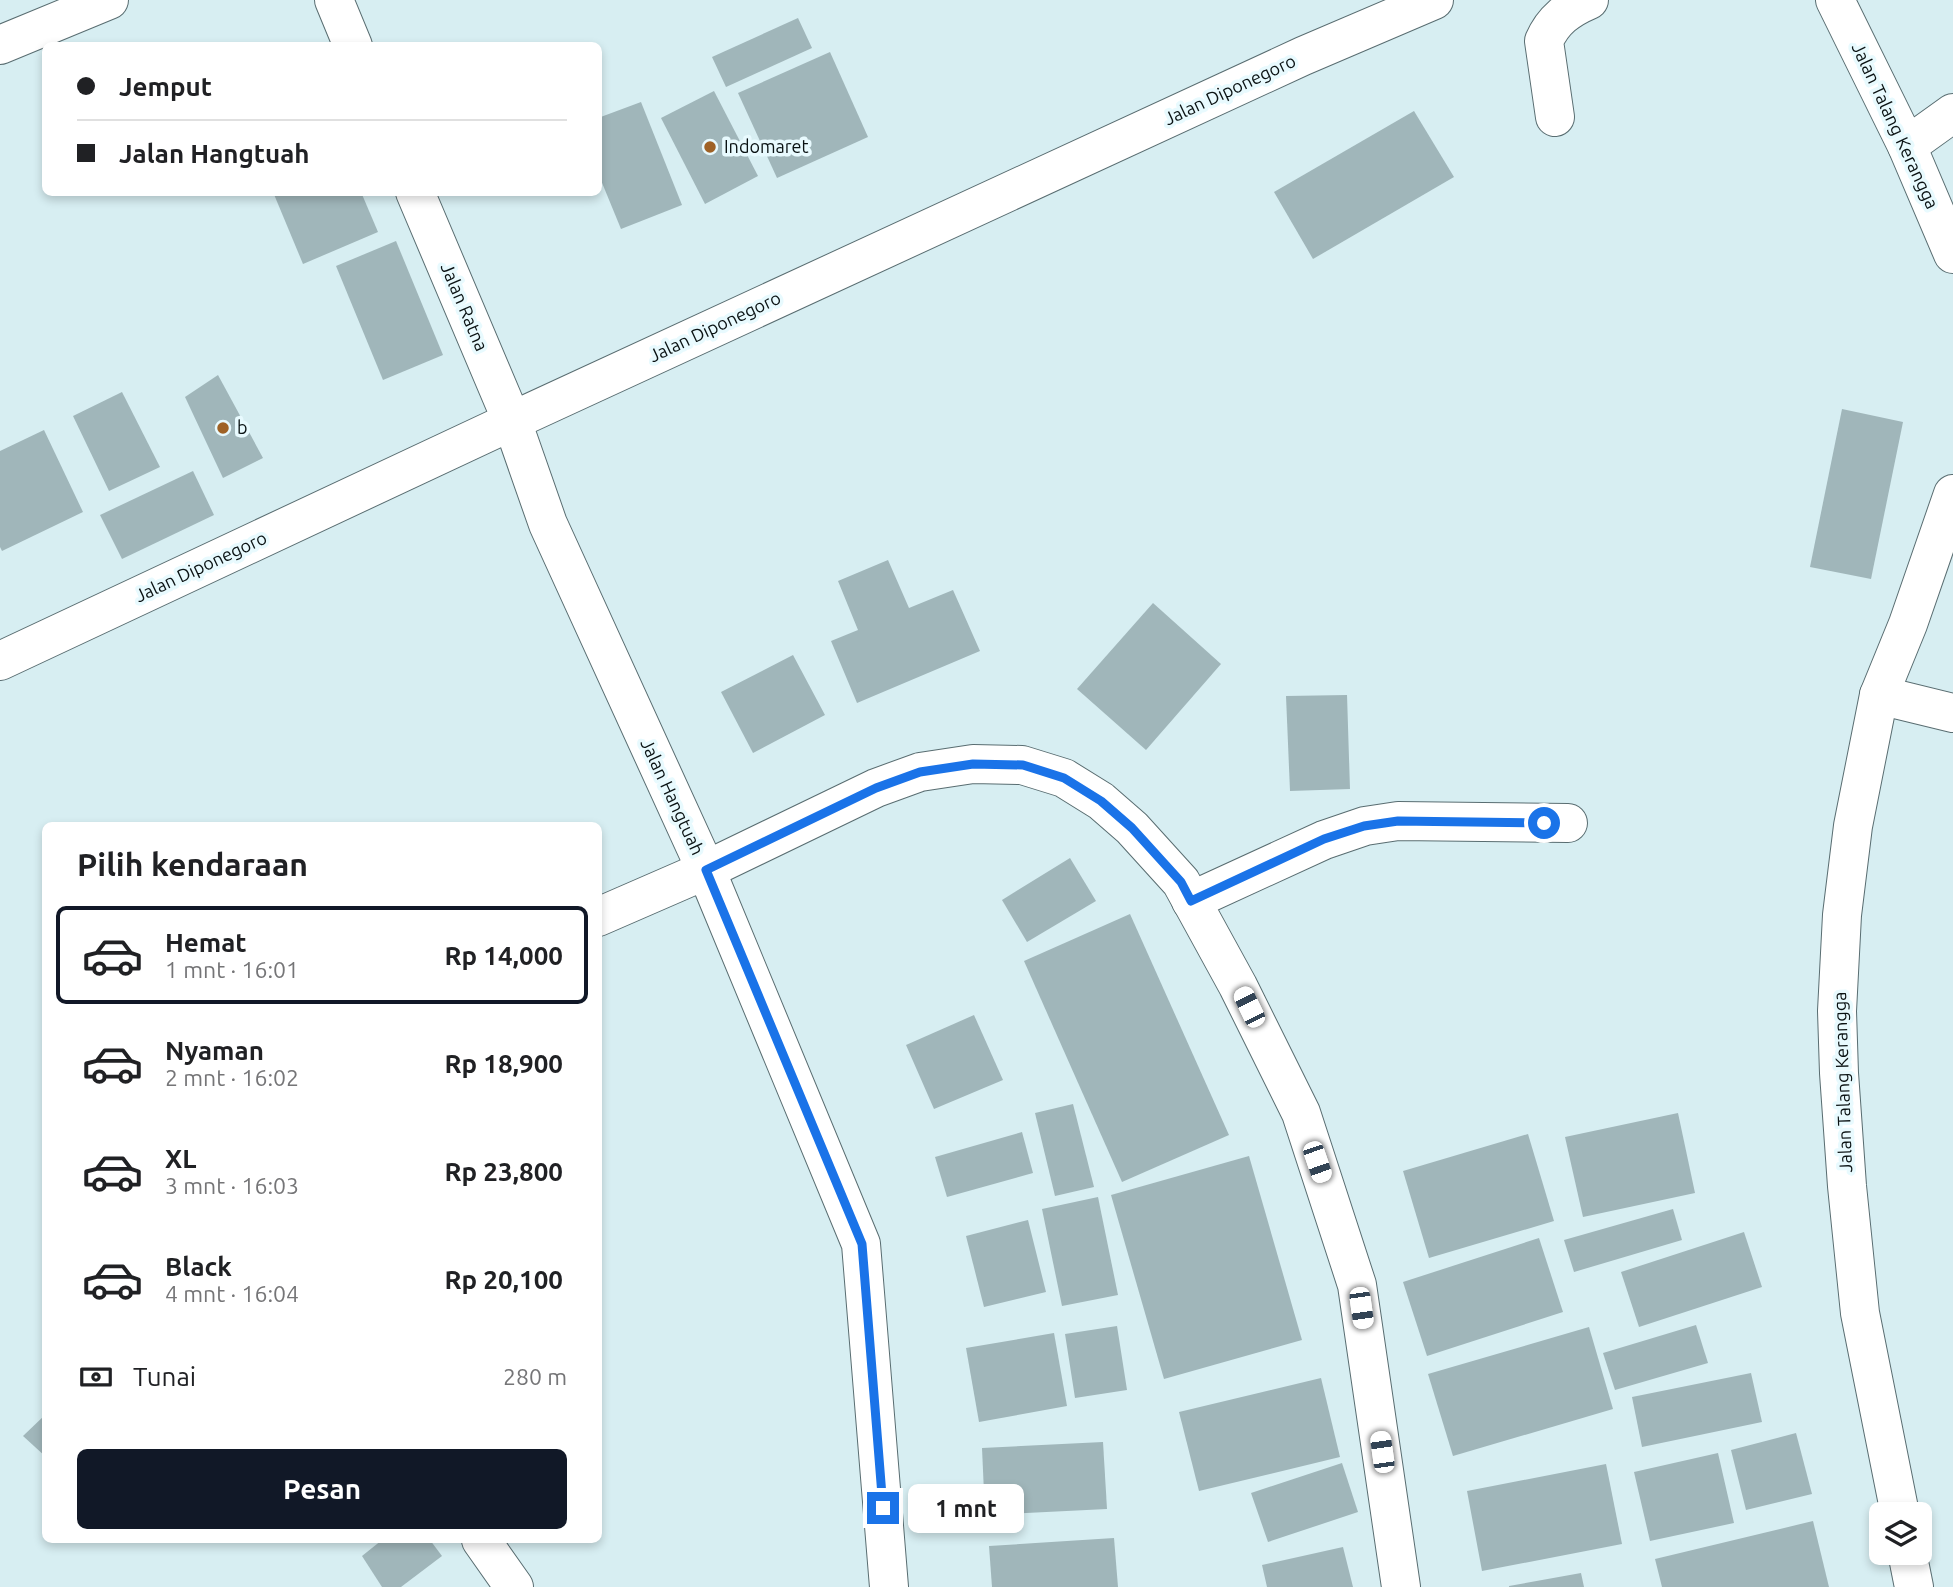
<!DOCTYPE html>
<html lang="id">
<head>
<meta charset="utf-8">
<style>
  :root { --surface:#fff; --page:#f2f2f2; --text:#202124; --muted:#757577; --line:#e0e0e0; --accent:#111827 }
  body { margin:0; font-family:Ubuntu,sans-serif; background:var(--page); color:var(--text); height:100vh; display:flex; flex-direction:column; font-size:26px; white-space:nowrap }
  * { box-sizing:border-box; margin:0 }
  p { font-size:23px; color:var(--muted) }
  .icon { flex:none; width:38px; height:38px; fill:none; stroke:currentColor; stroke-width:2; stroke-linecap:round; stroke-linejoin:round }
  .map { position:relative; flex:1; overflow:hidden }
  .side { position:absolute; left:42px; top:822px; width:560px; height:721px; display:flex; flex-direction:column; background:var(--surface); border-radius:10px; box-shadow:0 4px 10px #0003 }
  .side>* { flex:none }
  .top-card { position:absolute; left:42px; top:42px; width:560px; height:154px; border-radius:10px; box-shadow:0 4px 10px #0003; display:grid; align-content:center; height:154px; padding:0 35px; background:var(--surface) }
  .buttons { position:absolute; left:1869px; top:1502px; display:grid; gap:14px }
  .buttons a { display:grid; place-items:center; width:63px; height:63px; border-radius:10px; background:var(--surface); box-shadow:0 4px 10px #0003; font-size:35px }
  .end { position:absolute; width:32px; height:32px; margin:-16px; border:9px solid #1a73e8; background:#fff; box-shadow:0 0 0 4px #fff }
  .from { border-radius:50% }
  .bubble { position:absolute; height:49px; border-radius:10px; background:var(--surface); box-shadow:0 4px 10px #0003; font-size:23px; font-weight:600; line-height:49px; text-align:center }
  .car { position:absolute; width:21px; height:42px; margin:-21px -10px; border-radius:9px; box-shadow:0 0 5px 2px #0007; background:linear-gradient(#fff 24%,#345 0 40%,#fff 0 76%,#345 0 86%,#fff 0) }
  .top-card b { display:flex; align-items:center; gap:24px; height:66px; font-size:26px }
  .top-card b+b { border-top:2px solid var(--line) }
  .top-card i { width:18px; height:18px; background:var(--text) }
  ul { padding:0; list-style:none }
  li { display:flex; align-items:center; gap:21px; height:98px; margin:0 14px 10px; padding:0 21px; border:4px solid transparent; border-radius:10px }
  li div { flex:1 }
  li b { display:block; font-size:26px }
  li em { font-style:normal; font-weight:600 }
  li.selected { border-color:var(--accent) }
  li>.icon { width:63px; height:63px; stroke-width:1.5 }
  h2 { padding:0 35px; font-size:32px; line-height:84px }
  .pay { display:flex; align-items:center; gap:18px; height:77px; padding:0 35px; font-size:26px }
  .pay p { margin-inline-start:auto }
  .action { display:flex; gap:14px; margin-top:auto; padding:14px 35px }
  .action a { flex:1; height:80px; border-radius:10px; background:var(--accent); color:#fff; font-size:28px; font-weight:600; line-height:80px; text-align:center }
  .map>svg:first-child { display:block }
</style>
</head>
<body>
<div class="map">
<svg width="1953" height="1587" viewBox="0 0 1953 1587">
  <rect width="100%" height="100%" fill="#d7eef2"/>
  <g fill="#a0b6ba">
    <path d="M798,18L812,48L726,87L712,57Z"/>
    <path d="M830,52L868,137L777,178L738,93Z"/>
    <path d="M714,91L758,176L705,204L661,118Z"/>
    <path d="M641,102L682,205L621,229L598,173V118Z"/>
    <path d="M1414,111L1454,177L1313,259L1274,192Z"/>
    <path d="M273,192H361L378,232L303,264Z"/>
    <path d="M396,241L443,355L383,380L336,266Z"/>
    <path d="M218,375L263,458L223,478L185,397Z"/>
    <path d="M122,392L160,467L109,491L73,416Z"/>
    <path d="M1842,409L1903,422L1871,579L1810,567Z"/>
    <path d="M44,430L83,512L2,551L0,547V451Z"/>
    <path d="M193,471L214,515L122,559L100,515Z"/>
    <path d="M888,560L909,608L953,590L980,651L857,703L831,641L858,630L838,581Z"/>
    <path d="M1153,603L1221,664L1146,750L1077,689Z"/>
    <path d="M793,655L825,715L753,753L721,692Z"/>
    <path d="M1347,695L1350,789L1290,791L1286,696Z"/>
    <path d="M1070,858L1096,901L1027,942L1002,900Z"/>
    <path d="M1130,914L1229,1135L1122,1182L1024,961Z"/>
    <path d="M974,1015L1003,1080L934,1109L906,1045Z"/>
    <path d="M1073,1104L1094,1187L1055,1196L1035,1113Z"/>
    <path d="M1678,1113L1695,1193L1583,1217L1565,1137Z"/>
    <path d="M1022,1132L1033,1173L947,1197L935,1157Z"/>
    <path d="M1528,1134L1554,1221L1429,1258L1403,1171Z"/>
    <path d="M1249,1156L1302,1340L1164,1379L1111,1195Z"/>
    <path d="M1098,1197L1118,1295L1062,1306L1042,1209Z"/>
    <path d="M1673,1209L1682,1240L1574,1272L1564,1240Z"/>
    <path d="M1028,1220L1046,1292L984,1307L966,1236Z"/>
    <path d="M1744,1232L1762,1287L1639,1327L1621,1272Z"/>
    <path d="M1539,1238L1563,1312L1427,1356L1403,1282Z"/>
    <path d="M1696,1325L1708,1363L1615,1390L1603,1353Z"/>
    <path d="M1117,1326L1127,1390L1075,1398L1065,1334Z"/>
    <path d="M1589,1327L1613,1409L1453,1456L1428,1374Z"/>
    <path d="M1054,1333L1067,1406L979,1422L966,1348Z"/>
    <path d="M1751,1373L1762,1422L1642,1447L1632,1397Z"/>
    <path d="M1321,1378L1340,1457L1199,1491L1179,1412Z"/>
    <path d="M46,1414V1457L23,1436Z"/>
    <path d="M1796,1433L1812,1494L1746,1510L1731,1450Z"/>
    <path d="M1103,1442L1107,1509L985,1515L982,1448Z"/>
    <path d="M1718,1453L1734,1523L1650,1541L1634,1472Z"/>
    <path d="M1342,1463L1358,1512L1268,1542L1251,1493Z"/>
    <path d="M1606,1464L1622,1544L1482,1571L1467,1491Z"/>
    <path d="M1813,1521L1829,1587H1662L1655,1559Z"/>
    <path d="M1114,1538L1118,1587H992L989,1546Z"/>
    <path d="M382,1540H430L442,1556L401,1587H382L362,1556Z"/>
    <path d="M1343,1547L1353,1587H1267L1262,1565Z"/>
    <path d="M1581,1573L1584,1587H1509V1586Z"/>
  </g>
  <g fill="none" stroke-linecap="round" stroke-linejoin="round">
    <g stroke="#596d71" stroke-width="40">
      <g id="minor">
        <path d="M334,0L353,46"/>
        <path d="M1835,0L1907,146L1953,254"/>
        <path d="M0,45L109,0"/>
        <path d="M1555,117L1544,41C1553,20 1568,9 1589,0"/>
        <path d="M1907,146L1953,113"/>
        <path d="M415,192L512,421L548,524L706,870L861,1244L889,1587"/>
        <path d="M0,661L512,421L1303,56L1434,0"/>
        <path d="M1879,695L1953,713"/>
        <path d="M1191,901L1324,840L1365,826L1398,821L1568,823"/>
        <path d="M598,917L706,870L876,788L920,772L973,764L1022,765L1064,778L1101,801L1132,828L1181,882L1238,986L1301,1113L1357,1285L1401,1587"/>
        <path d="M1900,1514L1860,1313L1847,1186L1839,1073L1837,1011L1842,915L1853,826L1879,695L1908,624L1953,494"/>
        <path d="M481,1540L514,1587"/>
        <path d="M1907,1552L1914,1587"/>
      </g>
    </g>
    <use href="#minor" stroke="#fff" stroke-width="38"/>
  </g>
  <g fill="none" stroke-linecap="round" stroke-linejoin="round">
    <path stroke="#1a73e8" stroke-width="9" d="M883,1508L862,1244L706,870L876,788L920,772L973,764L1023,765L1064,778L1101,801L1132,828L1181,882L1191,901L1324,839L1364,826L1398,821L1544,823"/>
  </g>
  <g fill="#9f6226" stroke="#e8fafe" stroke-width="2.5">
    <circle cx="710" cy="147" r="7"/>
    <circle cx="223" cy="428" r="7"/>
  </g>
  <g text-anchor="middle" stroke-width="7" stroke-linejoin="round" paint-order="stroke">
    <g font-size="18" fill="#0a1213" stroke="#e8fafe">
      <text transform="translate(1230 90) rotate(-25)" y="6">Jalan Diponegoro</text>
      <text transform="translate(1895 126) rotate(65)" y="6">Jalan Talang Kerangga</text>
      <text transform="translate(464 307) rotate(67)" y="6">Jalan Ratna</text>
      <text transform="translate(715 327) rotate(-25)" y="6">Jalan Diponegoro</text>
      <text transform="translate(201 567) rotate(-25)" y="6">Jalan Diponegoro</text>
      <text transform="translate(672 797) rotate(65)" y="6">Jalan Hangtuah</text>
      <text transform="translate(1843 1082) rotate(-92)" y="6">Jalan Talang Kerangga</text>
    </g>
    <g font-size="18" fill="#0a1213" stroke="#e8fafe" text-anchor="start">
      <text x="724" y="153">Indomaret</text>
      <text x="237" y="434">b</text>
    </g>
  </g>
</svg>
<div class="buttons">
<a><svg class="icon" aria-label="layers" viewBox="0 0 24 24"><path d="M12 4l9 5-9 5-9-5zM3 14l9 5 9-5"/></svg></a>
</div>
<i class="end from" style="left:1544px;top:823px"></i>
<i class="end" style="left:883px;top:1508px"></i>
<div class="bubble" style="left:908px;top:1484px;width:116px">1 mnt</div>
<i class="car" style="left:1249px;top:1007px;rotate:334deg"></i>
<i class="car" style="left:1317px;top:1162px;rotate:161deg"></i>
<i class="car" style="left:1361px;top:1308px;rotate:172deg"></i>
<i class="car" style="left:1382px;top:1452px;rotate:352deg"></i>
<div class="top-card">
<b><i class="from"></i>Jemput</b>
<b><i></i>Jalan Hangtuah</b>
</div>
<section class="side">
<h2>Pilih kendaraan</h2>
<ul>
<li class="selected"><svg class="icon" aria-label="car" viewBox="0 0 24 24"><path d="M5 17H2v-5l4-1 3-4h7l3 4 3 1v5h-3M9 17h6M6 11h13"/><circle cx="7" cy="17" r="2"/><circle cx="17" cy="17" r="2"/></svg><div><b>Hemat</b><p>1 mnt · 16:01</p></div><em>Rp 14,000</em></li>
<li><svg class="icon" aria-label="car" viewBox="0 0 24 24"><path d="M5 17H2v-5l4-1 3-4h7l3 4 3 1v5h-3M9 17h6M6 11h13"/><circle cx="7" cy="17" r="2"/><circle cx="17" cy="17" r="2"/></svg><div><b>Nyaman</b><p>2 mnt · 16:02</p></div><em>Rp 18,900</em></li>
<li><svg class="icon" aria-label="car" viewBox="0 0 24 24"><path d="M5 17H2v-5l4-1 3-4h7l3 4 3 1v5h-3M9 17h6M6 11h13"/><circle cx="7" cy="17" r="2"/><circle cx="17" cy="17" r="2"/></svg><div><b>XL</b><p>3 mnt · 16:03</p></div><em>Rp 23,800</em></li>
<li><svg class="icon" aria-label="car" viewBox="0 0 24 24"><path d="M5 17H2v-5l4-1 3-4h7l3 4 3 1v5h-3M9 17h6M6 11h13"/><circle cx="7" cy="17" r="2"/><circle cx="17" cy="17" r="2"/></svg><div><b>Black</b><p>4 mnt · 16:04</p></div><em>Rp 20,100</em></li>
</ul>
<div class="pay"><svg class="icon" aria-label="cash" viewBox="0 0 24 24"><path d="M3 7h18v10H3z"/><circle cx="12" cy="12" r="2"/></svg>Tunai<p>280 m</p></div>
<div class="action"><a>Pesan</a></div>
</section>
</div>
</body>
</html>
